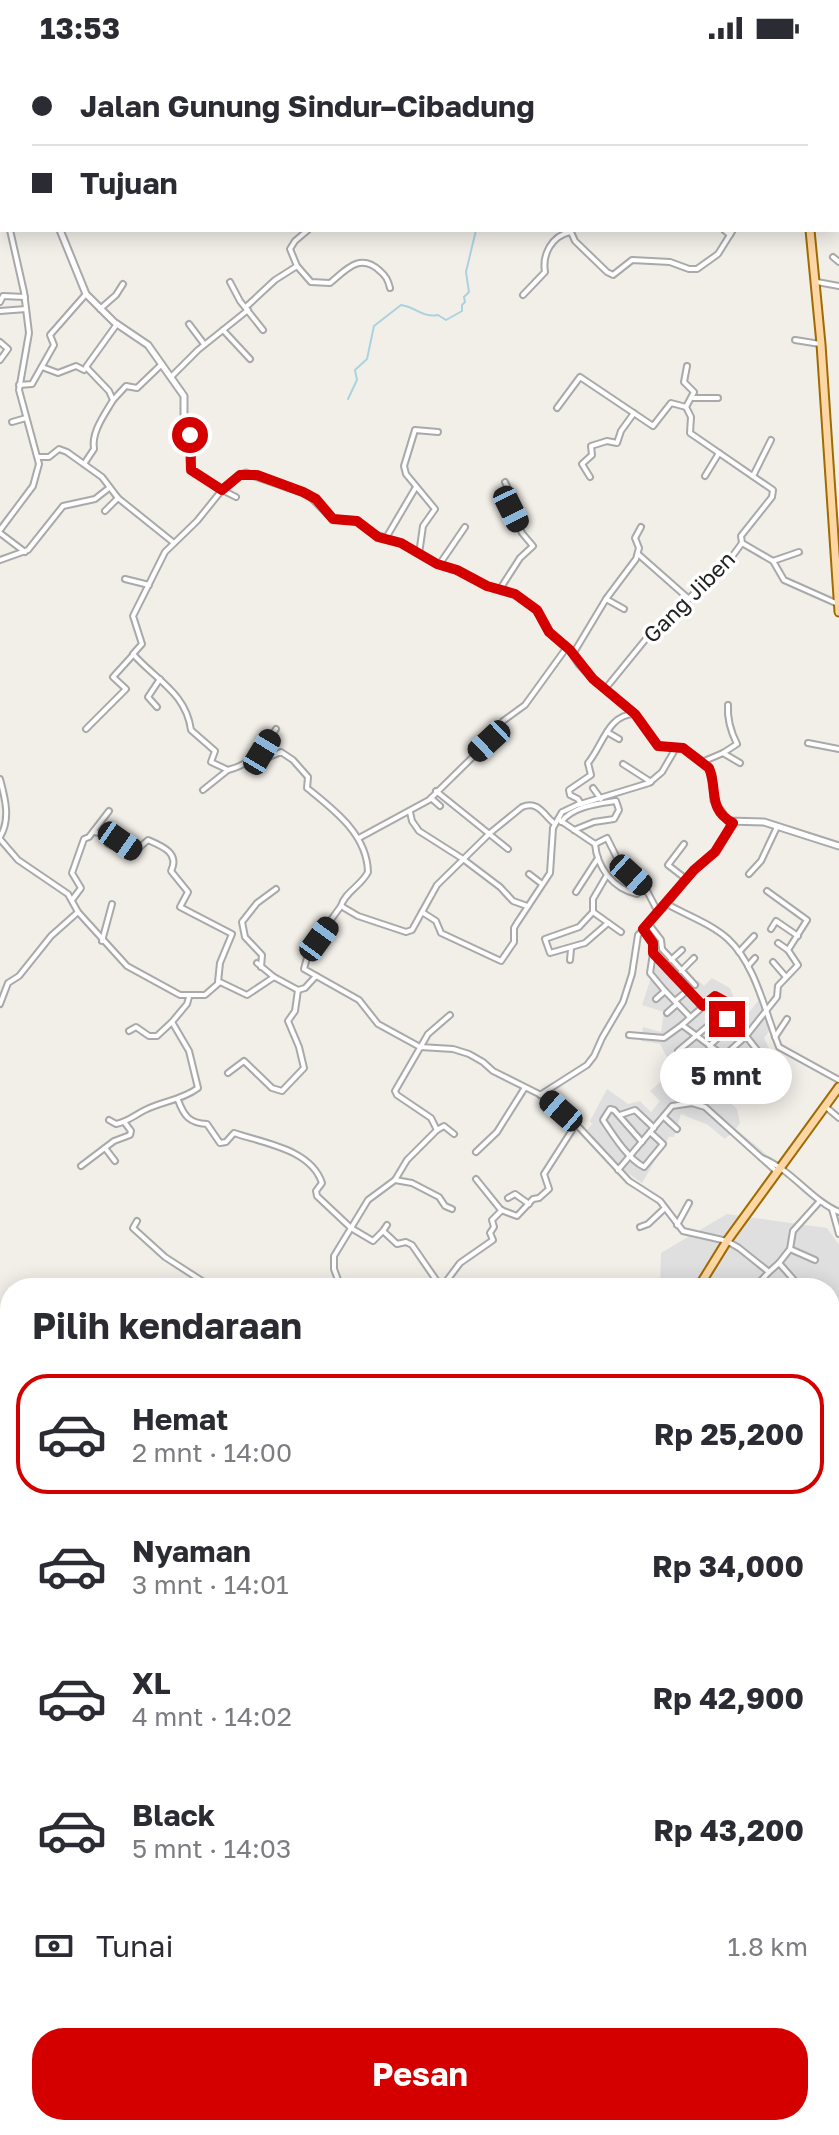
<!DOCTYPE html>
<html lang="id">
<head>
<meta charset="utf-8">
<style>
  :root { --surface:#fff; --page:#f2f2f3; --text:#2b2b33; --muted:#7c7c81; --line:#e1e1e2; --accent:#d40000 }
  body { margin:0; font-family:"Golos Text",sans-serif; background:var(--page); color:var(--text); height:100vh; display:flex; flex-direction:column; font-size:30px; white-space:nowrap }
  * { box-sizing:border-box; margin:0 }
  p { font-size:26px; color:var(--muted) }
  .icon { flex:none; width:44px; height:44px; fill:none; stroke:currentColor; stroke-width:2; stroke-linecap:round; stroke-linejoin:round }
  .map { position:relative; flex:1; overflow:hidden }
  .panel { position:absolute; left:0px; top:1222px; width:840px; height:858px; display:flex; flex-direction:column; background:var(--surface); border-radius:32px 32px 0 0; box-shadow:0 4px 20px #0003 }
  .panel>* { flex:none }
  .guide { position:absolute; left:0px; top:0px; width:840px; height:176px; box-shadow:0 4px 20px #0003; display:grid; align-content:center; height:176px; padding:0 32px; background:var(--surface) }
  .end { position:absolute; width:36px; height:36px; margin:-18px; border:10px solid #d40000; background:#fff; box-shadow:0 0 0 4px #fff }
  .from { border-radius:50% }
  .bubble { position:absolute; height:56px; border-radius:28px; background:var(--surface); box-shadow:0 4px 20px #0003; font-size:26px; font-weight:700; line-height:56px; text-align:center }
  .car { position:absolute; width:24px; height:48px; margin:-24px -12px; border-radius:10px; box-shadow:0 0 6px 2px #0007; background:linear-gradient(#222 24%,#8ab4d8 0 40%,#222 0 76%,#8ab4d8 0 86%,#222 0) }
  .guide b { display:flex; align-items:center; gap:28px; height:76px; font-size:30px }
  .guide b+b { border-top:2px solid var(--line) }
  .guide i { width:20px; height:20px; background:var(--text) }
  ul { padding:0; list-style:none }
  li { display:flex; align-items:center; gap:24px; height:120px; margin:0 16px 12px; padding:0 16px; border:4px solid transparent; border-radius:32px }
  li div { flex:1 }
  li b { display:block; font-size:30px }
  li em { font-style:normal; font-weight:700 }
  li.active { border-color:var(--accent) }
  li>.icon { width:72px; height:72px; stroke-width:1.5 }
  h2 { padding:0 32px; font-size:36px; line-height:96px }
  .pay { display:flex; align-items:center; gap:20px; height:88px; padding:0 32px; font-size:30px }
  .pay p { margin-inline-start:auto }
  .action { display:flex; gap:16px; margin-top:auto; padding:16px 32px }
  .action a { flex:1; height:92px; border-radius:32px; background:var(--accent); color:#fff; font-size:32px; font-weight:700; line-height:92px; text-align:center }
  .status { display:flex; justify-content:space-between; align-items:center; height:56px; padding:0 40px; background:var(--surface); direction:ltr }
  .status svg { height:22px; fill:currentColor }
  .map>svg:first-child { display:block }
</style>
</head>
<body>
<div class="status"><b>13:53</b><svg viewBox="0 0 49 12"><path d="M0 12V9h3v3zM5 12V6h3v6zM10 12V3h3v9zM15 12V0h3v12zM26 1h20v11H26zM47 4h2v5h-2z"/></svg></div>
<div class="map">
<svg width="839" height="2079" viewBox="0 0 839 2079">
  <defs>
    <pattern id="military-cross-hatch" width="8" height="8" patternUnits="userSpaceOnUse" patternTransform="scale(2)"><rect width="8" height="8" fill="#f3e3dd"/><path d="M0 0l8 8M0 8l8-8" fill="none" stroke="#d0c2bd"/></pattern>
    <pattern id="farmland-dots" width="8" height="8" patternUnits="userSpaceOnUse" patternTransform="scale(2)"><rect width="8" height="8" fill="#eef0d5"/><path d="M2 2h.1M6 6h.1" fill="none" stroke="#ccceb7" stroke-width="1.8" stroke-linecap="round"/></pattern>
  </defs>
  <rect width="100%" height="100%" fill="#f2efe9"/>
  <g fill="#e0dfdf">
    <path d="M654,894L689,932L698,924L704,930L712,922L730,932L736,947V962L742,965L758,945L770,974L764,982L769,992L738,1015L723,1040L737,1053L740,1067L736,1073L772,1103L767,1109L731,1077L725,1083L708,1069L681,1058L674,1081H669L642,1127L622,1113L587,1074L592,1068L590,1065L607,1033L628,1048L640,1045L651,1056L660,1045L650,1035L674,1014L660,988L641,985L643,971L661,976L664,956L642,949L651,922Z"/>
    <path d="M727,1158L827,1172L839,1189V1421L830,1430V1232H660L661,1197Z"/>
    <path d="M10,1706V1843L0,1832V1722Z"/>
    <path d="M0,1942L10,1946V2057H0Z"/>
  </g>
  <path fill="url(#military-cross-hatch)" d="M270,2070H423L411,2079H255Z"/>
  <path fill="url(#farmland-dots)" d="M830,1598L835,1609L839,1610V1747L831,1757Z"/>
  <g fill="#cdebb0">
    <path d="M10,1841V1907L0,1918V1851Z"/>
    <path d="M505,2070H614L602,2079H497Z"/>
  </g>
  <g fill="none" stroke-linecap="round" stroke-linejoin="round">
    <g stroke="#aad3df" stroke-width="2">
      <path d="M365,0V2"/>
      <path d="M348,343L357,324L355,314L367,303L374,270L401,249C416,251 423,262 438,259L446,264L462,255V249L465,246L464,241L469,236L466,216L476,174"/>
    </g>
    <g stroke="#a9a9a9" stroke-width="8">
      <g id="minor">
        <path d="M271,0L274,2"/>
        <path d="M509,0V2"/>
        <path d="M703,0V2"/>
        <path d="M0,53H2"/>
        <path d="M838,78H839"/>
        <path d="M0,125H2"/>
        <path d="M0,138L2,145"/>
        <path d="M838,143H839"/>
        <path d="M308,174L295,185L290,193L297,210L311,226L330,227C346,214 360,196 380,215C386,220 388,224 390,232"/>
        <path d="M570,174L575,185L607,216L613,219L632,204L670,206L689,213H697L718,198L733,174"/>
        <path d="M724,174L730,179"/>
        <path d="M833,201L839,206"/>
        <path d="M230,226L240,245L263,274"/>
        <path d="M817,226L839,230"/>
        <path d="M523,239L545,216C542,198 552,180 570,176"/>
        <path d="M0,246L3,240L25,241"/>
        <path d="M246,251L275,224L297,210"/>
        <path d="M100,253L116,239L123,228"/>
        <path d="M0,255L26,253"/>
        <path d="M189,268L204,288"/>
        <path d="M223,274L250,303"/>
        <path d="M795,284L820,288"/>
        <path d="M0,286L8,293L0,304"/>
        <path d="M687,310L684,326L694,336L686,351L691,361L690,377L773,434L772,441L741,480L742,487L773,505L784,524L838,548"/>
        <path d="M42,311L58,317L76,310L84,314"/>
        <path d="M171,321L198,294L248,254"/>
        <path d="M19,329L32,328L54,289L50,279L86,238"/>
        <path d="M693,342H718"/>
        <path d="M113,344L126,330L137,332L162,308"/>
        <path d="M557,352L580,321L653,370L671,347L686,351"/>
        <path d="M12,366L26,362"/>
        <path d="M38,401H49L59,393L67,396L102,421L118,442L174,487"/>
        <path d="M84,408L94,393C91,376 105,358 113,344L109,335L86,311L117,268"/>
        <path d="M705,420L719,397"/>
        <path d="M753,420L771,384"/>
        <path d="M590,421L582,408L592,399L591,390L607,385L617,387L621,375L634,357"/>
        <path d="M236,441L222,434L197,465L165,496L133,560L142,588L133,598C156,624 186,637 191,674L215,695L211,706L228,714C252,708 264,693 276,673"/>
        <path d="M105,455L118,442"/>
        <path d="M0,474L33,430L39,408L19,334L29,277L24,236L10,174"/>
        <path d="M0,477L25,496"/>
        <path d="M386,482L416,431"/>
        <path d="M419,498L423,470L435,453L406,418L404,410L415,374L438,376"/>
        <path d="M638,498L689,543"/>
        <path d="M0,504L28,494L63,450L95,443L109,432"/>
        <path d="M773,505L799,496"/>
        <path d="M439,509L465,471"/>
        <path d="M125,523L149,529"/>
        <path d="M500,533L520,502L533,490L522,477L511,453L515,447L505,426"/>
        <path d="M606,543L624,553"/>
        <path d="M573,598L606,543L636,503L639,492L635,482L641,471"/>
        <path d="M606,632L654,573L666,566L703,528L723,513L742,487"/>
        <path d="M157,651L148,641L160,623"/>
        <path d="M86,673L126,633L113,621L133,599"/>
        <path d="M607,676L619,683"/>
        <path d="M808,687L839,693"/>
        <path d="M262,696L269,701L281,696L293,704L308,721L307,732C334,754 367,778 368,816C361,830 345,836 341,850L358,860L406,876L412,874L437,829L490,777L522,751C539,744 544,760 555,768"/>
        <path d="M723,697L737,688C731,676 727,663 728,649"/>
        <path d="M702,706L723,697L740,707"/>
        <path d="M623,708L651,726"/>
        <path d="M0,723C5,742 11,763 0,781"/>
        <path d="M593,732L601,743"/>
        <path d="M203,734L228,714"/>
        <path d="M436,735L508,793"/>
        <path d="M431,742L440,750"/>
        <path d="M581,748L578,743L570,739L569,734L591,719L588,707C603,689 608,658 635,658"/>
        <path d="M410,756L412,765L419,775L463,803L500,831L513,845L527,850"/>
        <path d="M558,763L595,788L607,782L620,808L646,833L658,856"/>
        <path d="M561,766C574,750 597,748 616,745L619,754L614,763L594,766L574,774"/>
        <path d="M733,767L715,796L694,814L667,848C686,859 712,868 728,883C756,909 765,956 779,991L839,1024"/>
        <path d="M93,776L101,777L108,788L112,790L120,785L134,796L148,784C162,790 180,797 171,815L188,836L180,851L232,878L220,907L218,926"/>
        <path d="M359,782L429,744L489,685L503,665L525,649L567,591"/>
        <path d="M0,783L18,804L68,838L78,856L127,910L180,939H205L220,926L247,939L274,921L298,934L305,932L316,920"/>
        <path d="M595,788C597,811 613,833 637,838L644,831"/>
        <path d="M684,788L668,809L686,823"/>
        <path d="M529,818L542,828"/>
        <path d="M749,818L761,805L777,771"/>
        <path d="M607,819L593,843V856L621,876"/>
        <path d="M576,836L598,802"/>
        <path d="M72,844L81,832L72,817L84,783L89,781L109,755"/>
        <path d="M341,850L309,894L304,913L359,944L378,968L420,991L453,993L469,998L483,1006L493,1015L543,1040L576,1068L629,1125L660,1145L683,1175L727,1185L739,1192L769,1216L779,1207L801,1232"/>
        <path d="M422,856L436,865L441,877L501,905L514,886V872L517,867L550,817L553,772L562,756L577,749L649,727L662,716L676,692"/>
        <path d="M593,856L579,871L545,883L550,897L585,887L608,867"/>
        <path d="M648,867L661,884L662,893L695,929"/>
        <path d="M643,873L654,890L653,897"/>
        <path d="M771,873L776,865L798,880"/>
        <path d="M102,885L112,848"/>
        <path d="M778,887L788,894"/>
        <path d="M739,896L754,880"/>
        <path d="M570,904L571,893"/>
        <path d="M671,904L682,894"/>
        <path d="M773,906L786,921"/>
        <path d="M257,907L274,921"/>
        <path d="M748,910L755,902"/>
        <path d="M261,911L262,899L245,881L242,866L257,847L276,833"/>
        <path d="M681,915L694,902"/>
        <path d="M665,935L650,917L653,897L703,950"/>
        <path d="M656,943L665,935L690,961"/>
        <path d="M675,945L688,934"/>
        <path d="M0,948L8,927L19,920L51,880L78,856"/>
        <path d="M667,957L677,948"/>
        <path d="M129,975L136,971L149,980H157L172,966"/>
        <path d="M629,979L664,982L682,969"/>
        <path d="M775,981L787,963"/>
        <path d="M709,990L731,970"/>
        <path d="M678,995L727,954"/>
        <path d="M228,1017L244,1005L272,1032L282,1035L304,1012L299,991L288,965L295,955L298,934"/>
        <path d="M707,1026L721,1036L739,1011L757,994L746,980L728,967L727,947L715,940L682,969L724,1000"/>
        <path d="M540,1039L587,1009L594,1000L602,982L623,946L632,918L638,879L667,848"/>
        <path d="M178,1044C184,1060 189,1067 207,1068L220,1087L226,1086L234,1077C263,1087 311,1093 322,1127L316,1135L317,1140L351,1172L373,1185L383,1175"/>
        <path d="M692,1047L724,1000L746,980L777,941L778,930L798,909L788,894L807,864L767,835"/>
        <path d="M826,1051L839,1062"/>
        <path d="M620,1059L635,1054L654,1072"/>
        <path d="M664,1061L677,1073"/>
        <path d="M109,1064L116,1068C127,1066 135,1059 145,1054C163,1045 182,1044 198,1032L189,995L172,966L187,948L189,941"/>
        <path d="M437,1074L444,1070L454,1078"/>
        <path d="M642,1086L614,1054L610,1053L603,1064C613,1079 628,1103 644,1111L663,1088L650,1076"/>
        <path d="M105,1092L115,1105"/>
        <path d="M476,1096L497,1076L524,1033"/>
        <path d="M762,1102C791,1113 811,1144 839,1156"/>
        <path d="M81,1110L114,1085L130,1079L131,1075L125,1067"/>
        <path d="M618,1114L672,1050L692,1047L705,1051L776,1115"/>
        <path d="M476,1123L501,1154L517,1160L533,1143L539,1142L549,1133L544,1118L576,1068"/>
        <path d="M395,1124L412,1127L439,1141L445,1150L452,1153"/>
        <path d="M508,1142L515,1138L529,1148"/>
        <path d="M832,1153L839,1178"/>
        <path d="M137,1165L133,1172L165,1201L213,1232"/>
        <path d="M387,1169L383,1175L397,1188L406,1186L412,1189L441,1231"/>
        <path d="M677,1169L689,1147"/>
        <path d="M640,1171L648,1168L665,1152"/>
        <path d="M790,1193L793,1175L820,1145"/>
        <path d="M779,1207L790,1193L815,1204"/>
        <path d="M442,1231L460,1207L493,1184L490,1177L494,1171L492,1164L502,1154"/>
        <path d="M341,1232L334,1213V1200L368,1144L395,1124L407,1104L437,1074L431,1062L397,1039L395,1035L428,978L450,959"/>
        <path d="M754,1232L769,1216"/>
        <path d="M830,1257L839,1265"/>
        <path d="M830,1284L839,1294"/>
        <path d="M830,1326L839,1312"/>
        <path d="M830,1488L839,1490"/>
        <path d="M0,1490L6,1458L10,1453"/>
        <path d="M0,1540L10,1547"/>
        <path d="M2,1541L10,1530"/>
        <path d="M834,1594L839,1591"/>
        <path d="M0,1608L10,1592"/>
        <path d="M4,1759L10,1762"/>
        <path d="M0,1776L10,1782"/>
        <path d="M0,1803L10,1784"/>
        <path d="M0,1827L10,1817"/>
        <path d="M830,1915L839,1905"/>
        <path d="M830,1924L839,1935"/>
        <path d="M830,1961L839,1948"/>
        <path d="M0,1962L7,1973L0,1982"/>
        <path d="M0,1998L10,2004"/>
        <path d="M10,2011V2016"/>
        <path d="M4,2039L10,2028"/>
        <path d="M0,2045L4,2039L10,2043"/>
        <path d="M308,2070L313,2079"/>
        <path d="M356,2070L361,2079"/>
        <path d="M391,2070L402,2079"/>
        <path d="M721,2070L734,2079"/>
        <path d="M285,2079L301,2070"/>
        <path d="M333,2079L350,2070"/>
        <path d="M694,2079L700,2070"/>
        <path d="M755,2079L761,2070"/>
      </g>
    </g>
    <g stroke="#a9a9a9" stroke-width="9">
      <g id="tertiary">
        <path d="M0,88L2,90"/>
        <path d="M60,174L86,238L114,266L148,289L184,340V358L192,386L191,414L222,434L240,419L246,417L308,438L333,463L357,465L376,479L401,487L437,508L457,514L487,530L515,538L537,554L549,576L570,594L579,608L593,623L635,658L658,690L683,692L707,709L712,718L714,745L728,765L764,766L839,790"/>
      </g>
    </g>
    <g stroke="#a06b00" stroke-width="11">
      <g id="primary">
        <path d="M799,0V2"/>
        <path d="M810,174L821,288L839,556"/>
        <path d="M698,1232L727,1185L839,1031"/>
        <path d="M32,2079L33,2070"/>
      </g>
    </g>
    <use href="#minor" stroke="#fff" stroke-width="4"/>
    <use href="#tertiary" stroke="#fff" stroke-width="5"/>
    <use href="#primary" stroke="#fcd6a4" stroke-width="7"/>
  </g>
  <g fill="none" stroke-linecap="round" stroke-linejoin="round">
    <path stroke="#d40000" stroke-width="10" d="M190,379L191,414L222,434L240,419H257L303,436L316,443L333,463L357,465L378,481L401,487L437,508L457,514L487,530L515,538L537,554L549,576L570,594L593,623L635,658L658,690L683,692L709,712C718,733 707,753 733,767L715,796L694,814L643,873L653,887V897L703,950L715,940L726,946L727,963"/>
  </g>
  <g text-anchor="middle" stroke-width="7" stroke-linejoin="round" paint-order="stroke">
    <g font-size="22" fill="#222" stroke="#fff">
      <text transform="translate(689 541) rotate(-45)" y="8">Gang Jiben</text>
    </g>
  </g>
</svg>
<i class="end from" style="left:190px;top:379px"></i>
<i class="end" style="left:727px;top:963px"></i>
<div class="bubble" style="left:660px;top:992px;width:132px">5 mnt</div>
<i class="car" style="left:511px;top:453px;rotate:154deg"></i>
<i class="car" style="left:489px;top:685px;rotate:227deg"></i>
<i class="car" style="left:262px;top:696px;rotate:31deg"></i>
<i class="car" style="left:120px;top:785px;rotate:125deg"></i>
<i class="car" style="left:631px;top:819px;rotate:132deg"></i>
<i class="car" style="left:319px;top:883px;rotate:36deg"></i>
<i class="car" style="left:561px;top:1055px;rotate:311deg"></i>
<div class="guide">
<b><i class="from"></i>Jalan Gunung Sindur–Cibadung</b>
<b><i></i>Tujuan</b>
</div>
<section class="panel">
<h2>Pilih kendaraan</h2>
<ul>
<li class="active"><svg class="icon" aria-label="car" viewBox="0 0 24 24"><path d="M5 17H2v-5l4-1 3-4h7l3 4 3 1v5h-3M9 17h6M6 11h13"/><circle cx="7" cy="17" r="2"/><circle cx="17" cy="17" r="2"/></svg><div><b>Hemat</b><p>2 mnt · 14:00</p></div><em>Rp 25,200</em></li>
<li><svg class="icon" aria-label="car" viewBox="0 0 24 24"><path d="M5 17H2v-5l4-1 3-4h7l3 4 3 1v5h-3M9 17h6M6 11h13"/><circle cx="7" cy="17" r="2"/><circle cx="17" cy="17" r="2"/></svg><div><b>Nyaman</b><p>3 mnt · 14:01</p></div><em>Rp 34,000</em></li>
<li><svg class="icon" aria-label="car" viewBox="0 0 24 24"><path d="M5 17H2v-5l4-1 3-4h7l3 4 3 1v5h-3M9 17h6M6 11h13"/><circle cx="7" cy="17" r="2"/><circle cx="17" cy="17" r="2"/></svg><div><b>XL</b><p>4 mnt · 14:02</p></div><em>Rp 42,900</em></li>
<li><svg class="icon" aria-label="car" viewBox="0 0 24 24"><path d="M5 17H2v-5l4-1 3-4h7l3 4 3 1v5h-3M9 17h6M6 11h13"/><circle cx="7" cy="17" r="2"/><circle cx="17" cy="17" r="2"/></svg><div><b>Black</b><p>5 mnt · 14:03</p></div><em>Rp 43,200</em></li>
</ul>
<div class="pay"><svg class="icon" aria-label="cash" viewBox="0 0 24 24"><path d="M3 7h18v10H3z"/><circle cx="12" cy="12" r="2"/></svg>Tunai<p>1.8 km</p></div>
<div class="action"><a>Pesan</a></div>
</section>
</div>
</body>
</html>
